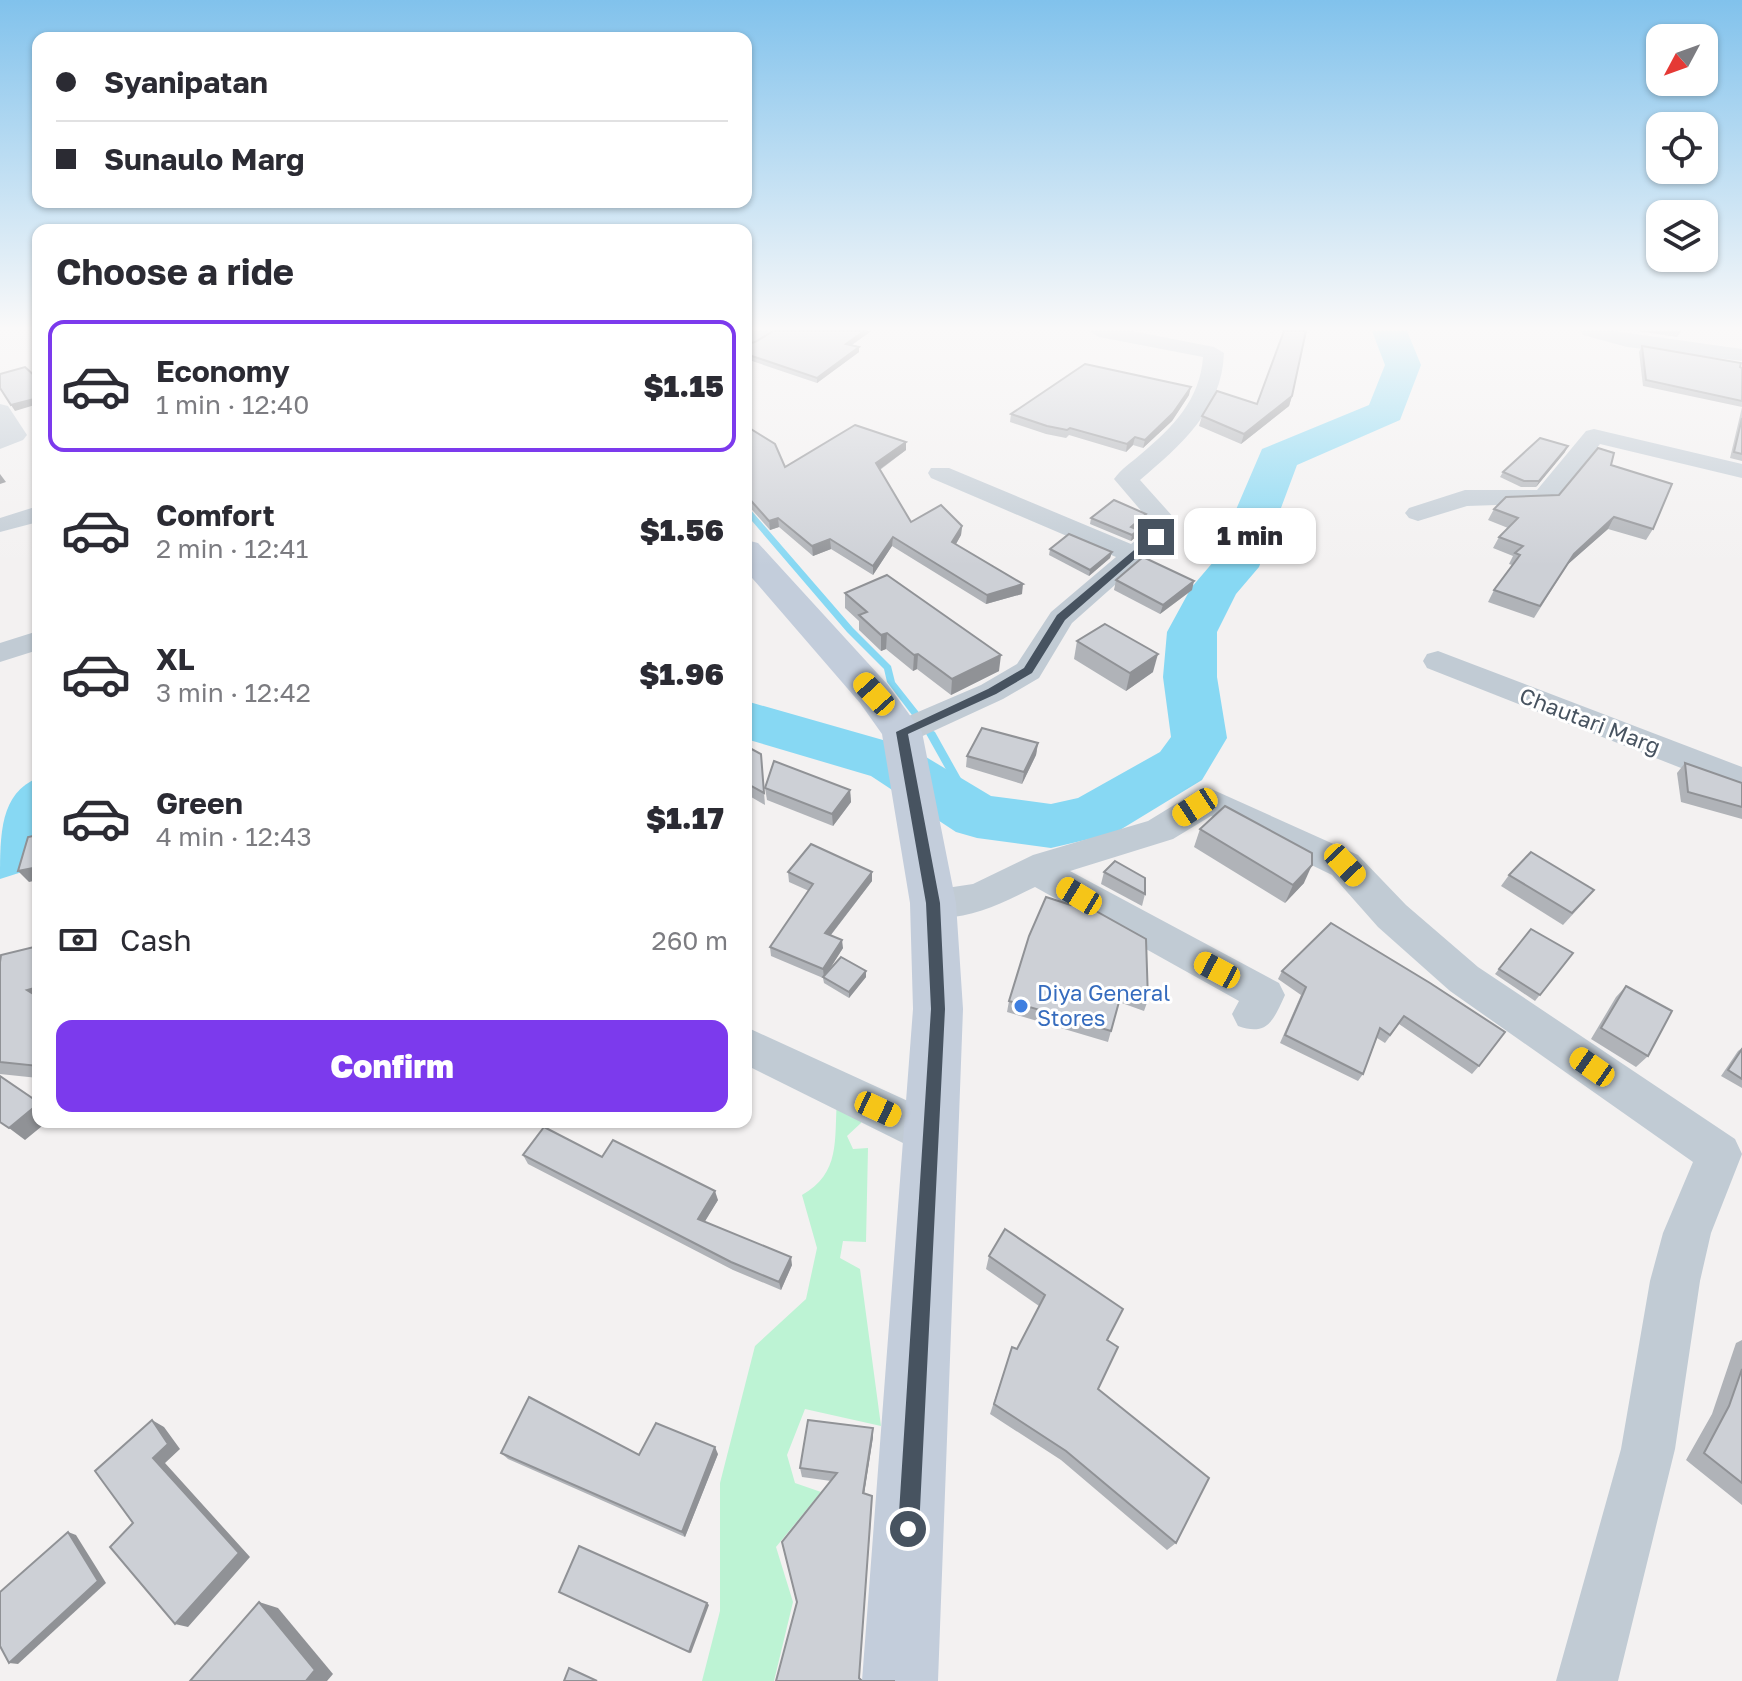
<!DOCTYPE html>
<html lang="en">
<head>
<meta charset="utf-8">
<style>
  :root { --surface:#fff; --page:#f7f7f7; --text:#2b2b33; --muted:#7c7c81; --line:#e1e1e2; --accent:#7c3aed }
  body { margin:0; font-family:"Golos Text",sans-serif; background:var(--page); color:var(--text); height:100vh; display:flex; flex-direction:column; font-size:30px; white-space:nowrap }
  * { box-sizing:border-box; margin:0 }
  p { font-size:26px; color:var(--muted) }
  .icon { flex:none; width:44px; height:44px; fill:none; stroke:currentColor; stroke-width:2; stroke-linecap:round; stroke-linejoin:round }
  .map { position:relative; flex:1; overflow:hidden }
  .panel { position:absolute; left:32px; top:224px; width:720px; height:904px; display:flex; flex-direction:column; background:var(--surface); border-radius:16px; box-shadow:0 2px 6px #0004 }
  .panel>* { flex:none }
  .banner { position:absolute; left:32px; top:32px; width:720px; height:176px; border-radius:16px; box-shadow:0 2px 6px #0004; display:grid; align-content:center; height:176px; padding:0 24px; background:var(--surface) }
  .needle { width:52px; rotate:229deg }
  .tools { position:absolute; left:1646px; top:24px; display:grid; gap:16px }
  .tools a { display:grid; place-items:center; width:72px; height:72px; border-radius:16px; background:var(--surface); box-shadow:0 2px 6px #0004; font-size:40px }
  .end { position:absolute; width:36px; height:36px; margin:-18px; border:10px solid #475360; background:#fff; box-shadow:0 0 0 4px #fff }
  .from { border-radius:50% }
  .bubble { position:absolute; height:56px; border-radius:16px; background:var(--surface); box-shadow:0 2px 6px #0004; font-size:26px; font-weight:800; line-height:56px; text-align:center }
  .car { position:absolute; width:24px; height:48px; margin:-24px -12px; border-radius:10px; box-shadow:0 0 6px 2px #0007; background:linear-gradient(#f5c518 24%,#345 0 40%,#f5c518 0 76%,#345 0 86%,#f5c518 0) }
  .banner b { display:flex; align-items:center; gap:28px; height:76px; font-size:30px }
  .banner b+b { border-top:2px solid var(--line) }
  .banner i { width:20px; height:20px; background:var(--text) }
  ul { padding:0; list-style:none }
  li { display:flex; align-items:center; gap:24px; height:132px; margin:0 16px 12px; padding:0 8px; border:4px solid transparent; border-radius:16px }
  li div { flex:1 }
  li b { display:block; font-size:30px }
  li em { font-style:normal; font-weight:800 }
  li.active { border-color:var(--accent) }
  li>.icon { width:72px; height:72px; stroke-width:1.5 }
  h2 { padding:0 24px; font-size:36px; line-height:96px }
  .pay { display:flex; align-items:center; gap:20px; height:88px; padding:0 24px; font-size:30px }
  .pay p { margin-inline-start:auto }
  .cta { display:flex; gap:16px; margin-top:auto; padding:16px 24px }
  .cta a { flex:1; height:92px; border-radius:16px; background:var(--accent); color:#fff; font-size:32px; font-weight:800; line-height:92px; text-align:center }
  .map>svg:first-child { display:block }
</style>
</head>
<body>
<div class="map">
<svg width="1742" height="1681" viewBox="0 0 1742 1681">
  <rect width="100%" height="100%" fill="#f3f1f1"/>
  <path fill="#bdf3d4" d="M837,1100L863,1111L861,1123L847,1136L853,1149L868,1148L866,1242L843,1241L840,1258L860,1269L881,1426L805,1409L787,1455L795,1483L821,1492L776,1547L793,1602L774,1681H702L720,1611V1483L755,1346L806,1299L817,1248L802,1195C841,1173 834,1140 837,1100Z"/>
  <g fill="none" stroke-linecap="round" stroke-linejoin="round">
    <g fill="#87d8f3" fill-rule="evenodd">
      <path d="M746,508H749L853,628L891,666L895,682L921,715L922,717L921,719H915L887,682L884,669L847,632L746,514Z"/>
      <path d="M930,729L935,732L982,816L980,819L977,820L972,816L925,732Z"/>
    </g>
    <g fill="#87d8f3" fill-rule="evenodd">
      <path d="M1372,331H1407L1421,365L1400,420L1297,465L1259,567L1236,594L1217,632V677L1227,738L1202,780L1115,833L1051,848L977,838L956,832L871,776L746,739V701L911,748L991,796L1051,804L1078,798L1160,752L1171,737L1163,677L1167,632L1191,588L1214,561L1262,449L1369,405L1385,365Z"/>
      <path d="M38,778V847L22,872L0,879C0,834 0,793 38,778Z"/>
    </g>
    <g fill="#c1cbd4" fill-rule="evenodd">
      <path d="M746,331H769L753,345L746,347Z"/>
      <path d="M1089,331H1132L1214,347L1224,353C1222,410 1181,445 1140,480L1175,519L1169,537L1072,623L1039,678L1003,699L914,740L902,743L890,740L886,732L890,724L981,685L1017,664L1051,612L1116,557L931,478L928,473L931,468H949L1131,544L1144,534L1149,520L1114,479C1121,469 1132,462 1141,454C1173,427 1200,400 1203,357L1099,337Z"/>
      <path d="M1580,331H1614L1742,349V361L1627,347L1583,335Z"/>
      <path d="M0,404L8,406L27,435L23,440L0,449Z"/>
      <path d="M1594,429L1742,464V478L1600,444L1553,503L1467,506L1418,521L1409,518L1405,513L1409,508L1465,490H1537L1586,431Z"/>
      <path d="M38,506V522L0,532V518Z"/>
      <path d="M38,631V650L0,662V643Z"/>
      <path d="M1438,651L1742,767V792L1427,668L1423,661L1427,654Z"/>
      <path d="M1209,788L1358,855L1406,905L1478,967L1735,1139L1742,1154L1711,1233L1700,1281L1675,1449L1618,1681H1556L1621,1449L1650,1281L1663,1233L1693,1162L1450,991L1378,927L1332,875L1211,816L1173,839L1070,871L1279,983L1285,995C1274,1019 1268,1037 1238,1026L1232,1014L1239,1001L1035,887C1000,904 960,926 920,914L914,903L920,892L973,884L1033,855L1148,821L1197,791Z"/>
      <path d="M746,1027L945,1118L952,1133L945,1148L929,1154L913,1148L746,1065Z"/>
    </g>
    <path fill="#c3cddb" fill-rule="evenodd" d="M746,540L758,543L888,685L922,732L956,903L963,1009L938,1681H862L913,1009L910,903L882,734L860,703L746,571Z"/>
  </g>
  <g fill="#b0b3b8">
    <path d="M773,331H871L852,345L859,347V352L817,383L746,359V344L755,342Z"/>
    <path d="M1637,331H1681L1677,337Z"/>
    <path d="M1642,346L1742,368V461L1730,458L1742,407L1643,386L1639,352Z"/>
    <path d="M1189,395L1172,421L1143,448L1133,445L1126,452L1069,435L1066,438L1046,434L1010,422L1011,414Z"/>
    <path d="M1292,396L1289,406L1241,444L1199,426L1202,416Z"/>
    <path d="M746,426L785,467L906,450L880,470L911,522L962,526L961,535L956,544L1022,594L986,604L892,546L873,575L831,549L813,556L779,527L770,530L746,503Z"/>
    <path d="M1565,452L1536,487H1521L1500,477L1503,472Z"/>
    <path d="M1611,465L1653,529L1646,540L1608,529L1567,565L1534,618L1488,602L1494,590L1512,565L1509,564L1513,556L1493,548L1499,537L1508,528L1488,520L1494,509L1559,495Z"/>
    <path d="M1146,514L1145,520L1135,529L1138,530L1137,536L1131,541L1090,524L1091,518Z"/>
    <path d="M1050,549L1112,552L1110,558L1089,576L1049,555Z"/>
    <path d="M1116,580L1192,590L1160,614L1114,590Z"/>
    <path d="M845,593L999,671L951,695L917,669L913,671L886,649L881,651L859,630V621L845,608Z"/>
    <path d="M1077,641L1153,672L1126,691L1074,659Z"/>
    <path d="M1038,743L1036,755L1022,784L966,767L967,756Z"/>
    <path d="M746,746L761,754L765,805L746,794Z"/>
    <path d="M1685,763L1742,783V819L1681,802L1677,773Z"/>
    <path d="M765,788L850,790L851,802L833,826L767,800Z"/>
    <path d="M1200,829L1304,883L1285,903L1194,847Z"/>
    <path d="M788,872H872V881L831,935L843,948L825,976L866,977L849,998L824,983L823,978L771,956L770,947L809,891L789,882Z"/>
    <path d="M1104,872L1145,894L1142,906L1101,884Z"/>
    <path d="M1509,875L1585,901L1563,925L1501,886Z"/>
    <path d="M1331,923L1479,1066L1472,1074L1399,1024L1385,1043L1377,1038L1363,1074L1358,1081L1280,1043L1301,995L1278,979L1282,971Z"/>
    <path d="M1531,929L1573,953L1535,1001L1495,974Z"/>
    <path d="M1029,936L1148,1000L1144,1011L1119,1002L1108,1042L1007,1012L1009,1001Z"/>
    <path d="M38,946V1078L0,1074V962Z"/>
    <path d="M1626,986L1648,1056L1636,1067L1591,1039L1616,997Z"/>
    <path d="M1742,1048V1088L1721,1076L1738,1051Z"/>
    <path d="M523,1155L602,1157L718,1200L704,1222L792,1265L781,1290L733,1270L528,1164Z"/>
    <path d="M1005,1229L1107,1340L1098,1389L1176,1543L1167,1550L1061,1460L990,1414L1012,1347L1017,1349L1039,1306L986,1269L989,1256Z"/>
    <path d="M1742,1340V1505L1686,1460L1712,1414L1736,1343Z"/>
    <path d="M873,1437L864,1494L872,1504L859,1678L831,1481L802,1477L800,1468Z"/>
    <path d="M501,1453L639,1455L718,1454L685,1537L508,1459Z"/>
  </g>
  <g fill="#909296">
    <path d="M864,331H871L846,349V344Z"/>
    <path d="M859,347V352L817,383V378Z"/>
    <path d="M1191,387L1189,395L1172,421L1143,448L1145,440Z"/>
    <path d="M1292,396L1289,406L1241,444L1244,434Z"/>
    <path d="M38,398V404L15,411L11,405Z"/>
    <path d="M1135,437L1133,445L1126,452L1127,444Z"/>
    <path d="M906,442V450L876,472V463Z"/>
    <path d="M1568,446L1565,452L1536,487L1539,481Z"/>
    <path d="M0,474L6,482L0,484Z"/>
    <path d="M1146,514L1145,520L1130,533L1131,527Z"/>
    <path d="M1614,517L1608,529L1567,565L1534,618L1574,554Z"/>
    <path d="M778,518L779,527L770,530L769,521Z"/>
    <path d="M962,526L961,535L952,551V542Z"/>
    <path d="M1138,530L1137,536L1131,541L1132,535Z"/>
    <path d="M893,537L892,546L873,575V566Z"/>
    <path d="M830,539L831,549L813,556L812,546Z"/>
    <path d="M1112,552L1110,558L1089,576L1090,570Z"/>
    <path d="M1194,581L1192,590L1160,614L1163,605Z"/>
    <path d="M1023,584L1022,594L986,604L987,595Z"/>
    <path d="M887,633L886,649L881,651V635Z"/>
    <path d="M918,654L917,669L913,671L914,655Z"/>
    <path d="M1158,654L1153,672L1126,691L1130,673Z"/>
    <path d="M1001,655L999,671L951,695L952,679Z"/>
    <path d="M1038,743L1036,755L1022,784L1024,772Z"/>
    <path d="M850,790L851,802L833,826L832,814Z"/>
    <path d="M1312,865L1304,883L1285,903L1293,885Z"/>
    <path d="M38,867V880L29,882L18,871Z"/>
    <path d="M872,872V881L826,941L825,933Z"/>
    <path d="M842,940L843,948L824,978L823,969Z"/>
    <path d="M866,971V977L849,998V992Z"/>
    <path d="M38,987V1000L27,990Z"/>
    <path d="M38,1104V1122H47L25,1140L9,1128Z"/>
    <path d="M715,1191L718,1200L701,1228L698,1219Z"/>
    <path d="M791,1257L792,1265L781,1290L779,1282Z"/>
    <path d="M152,1420L164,1427L180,1449L165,1463L250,1557L188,1627L175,1624L153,1458Z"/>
    <path d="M873,1428V1437L863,1501V1493Z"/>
    <path d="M715,1447L718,1454L685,1537L682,1532Z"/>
    <path d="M68,1532L76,1535L106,1583L18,1664L9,1663Z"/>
    <path d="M259,1602L278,1608L333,1674L327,1681H306Z"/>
    <path d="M707,1603L709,1605L691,1653L689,1652Z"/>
  </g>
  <g fill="#cdd0d6" stroke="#909296" stroke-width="2">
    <path d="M773,331H864L846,344L859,347L817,378L746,354V344L755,342Z"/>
    <path d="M1284,331H1306L1292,396L1244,434L1202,416L1217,391L1257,404Z"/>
    <path d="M1642,346L1741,363L1740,367L1742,368V401L1646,380Z"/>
    <path d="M1085,364L1191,387L1173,413L1145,440L1135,437L1127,444L1070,428L1067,430L1047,426L1011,414Z"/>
    <path d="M25,367L38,379V398L11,405L0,388V374Z"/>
    <path d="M1742,418V454L1734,452Z"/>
    <path d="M855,425L906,442L876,463L911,522L941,505L962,526L952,542L1023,584L987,595L893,537L873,566L830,539L812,546L778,518L769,521L746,495V426L775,444L785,467Z"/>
    <path d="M1540,438L1568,446L1539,481H1524L1503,472Z"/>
    <path d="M1598,448L1614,453L1611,465L1672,484L1653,529L1614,517L1574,554L1540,606L1494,590L1520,555L1515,553L1523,546L1499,537L1518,518L1494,509L1506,497L1559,495Z"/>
    <path d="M1114,500L1146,514L1131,527L1138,530L1132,535L1091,518Z"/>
    <path d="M1069,534L1112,552L1090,570L1050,549Z"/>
    <path d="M1143,557L1194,581L1163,605L1116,580Z"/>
    <path d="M887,575L1001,655L952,679L918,654L914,655L887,633L881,635L859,615L867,612L845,593Z"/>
    <path d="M1105,624L1158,654L1130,673L1077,641Z"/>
    <path d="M982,728L1038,743L1024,772L967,756Z"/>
    <path d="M746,746L761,754L764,793L746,783Z"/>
    <path d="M774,761L850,790L832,814L765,788Z"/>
    <path d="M1685,763L1742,783V807L1688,792Z"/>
    <path d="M1225,806L1312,853V865L1293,885L1200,829Z"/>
    <path d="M38,835V867L18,871L28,837Z"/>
    <path d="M811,844L872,872L825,933L842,940L823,969L770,947L813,884L788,872Z"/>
    <path d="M1531,852L1594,890L1572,913L1509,875Z"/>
    <path d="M1115,861L1145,878V894L1104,872Z"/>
    <path d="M1046,897L1071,905L1076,900L1146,939L1148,1000L1122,991L1111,1031L1009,1001L1029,936Z"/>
    <path d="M1331,923L1430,983L1505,1032L1479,1066L1404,1016L1390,1035L1380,1028L1363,1074L1285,1035L1306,987L1282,971Z"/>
    <path d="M1531,929L1573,953L1540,995L1499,969Z"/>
    <path d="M38,946V987L27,990L38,997V1066L0,1062V962L1,955Z"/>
    <path d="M841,957L866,971L849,992L823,977Z"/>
    <path d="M1626,986L1672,1011L1648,1056L1601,1028Z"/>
    <path d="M1742,1049V1079L1728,1070Z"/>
    <path d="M0,1076L38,1102V1104L9,1128L0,1122Z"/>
    <path d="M544,1127L602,1157L613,1140L715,1191L698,1219L791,1257L779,1282L731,1262L523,1155Z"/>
    <path d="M1005,1229L1123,1309L1107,1340L1118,1347L1098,1389L1209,1478L1176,1543L1066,1451L994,1404L1012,1347L1017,1349L1045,1295L989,1256Z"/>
    <path d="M1742,1369V1483L1704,1453L1729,1406Z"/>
    <path d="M529,1397L639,1455L656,1423L715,1447L682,1532L501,1453Z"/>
    <path d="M152,1420L168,1444L153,1458L239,1553L175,1624L110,1547L133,1523L95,1471Z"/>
    <path d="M808,1420L873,1428L863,1493L872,1496L859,1678L862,1681H895H776L797,1602L782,1542L837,1473L800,1468Z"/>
    <path d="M68,1532L98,1581L9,1663L0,1646V1592Z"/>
    <path d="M579,1546L707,1603L689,1652L559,1592Z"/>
    <path d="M259,1602L315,1670L306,1681H190Z"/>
    <path d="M569,1668L597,1681H564Z"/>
  </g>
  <linearGradient id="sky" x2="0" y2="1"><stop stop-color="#81c2ec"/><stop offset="0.58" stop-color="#faf9f9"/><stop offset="1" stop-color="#faf9f9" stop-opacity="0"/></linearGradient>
  <rect width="1742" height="566" fill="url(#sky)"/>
  <path fill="#475360" d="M1152,535L1160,537L1065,620L1032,673L996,694L908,734L940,903L945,1009L919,1529L916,1536L908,1539L901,1536L898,1529L931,1009L926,903L896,732L988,689L1024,668L1057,615Z"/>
  <circle fill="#3f7fe0" stroke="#fff" stroke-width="3" cx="1021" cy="1006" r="8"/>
  <g text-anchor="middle" stroke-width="6" stroke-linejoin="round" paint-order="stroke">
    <g font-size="22" fill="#475360" stroke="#fff">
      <text transform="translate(1590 721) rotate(21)" y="8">Chautari Marg</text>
    </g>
    <g font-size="22" fill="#366cbe" stroke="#fff" text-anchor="start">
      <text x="1037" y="1001">Diya General<tspan x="1037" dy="25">Stores</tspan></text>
    </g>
  </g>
</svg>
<div class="tools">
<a><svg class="needle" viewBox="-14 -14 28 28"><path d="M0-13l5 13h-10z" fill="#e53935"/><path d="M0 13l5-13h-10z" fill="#7c7c81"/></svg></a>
<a><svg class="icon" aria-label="locate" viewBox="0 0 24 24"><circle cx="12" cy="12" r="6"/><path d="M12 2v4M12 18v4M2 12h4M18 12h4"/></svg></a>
<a><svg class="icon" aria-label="layers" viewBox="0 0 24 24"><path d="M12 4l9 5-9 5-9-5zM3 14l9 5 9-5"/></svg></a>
</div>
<i class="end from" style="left:908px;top:1529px"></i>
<i class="end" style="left:1156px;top:537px"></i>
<div class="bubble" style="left:1184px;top:508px;width:132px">1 min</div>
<i class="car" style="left:874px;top:694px;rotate:318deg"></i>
<i class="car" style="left:1195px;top:807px;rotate:237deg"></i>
<i class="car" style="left:1345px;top:865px;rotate:137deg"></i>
<i class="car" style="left:1079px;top:896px;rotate:301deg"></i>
<i class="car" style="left:1217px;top:970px;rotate:298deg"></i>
<i class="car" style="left:1592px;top:1067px;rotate:305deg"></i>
<i class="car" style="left:878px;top:1109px;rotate:115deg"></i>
<div class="banner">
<b><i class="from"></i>Syanipatan</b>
<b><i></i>Sunaulo Marg</b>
</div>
<section class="panel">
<h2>Choose a ride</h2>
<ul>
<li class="active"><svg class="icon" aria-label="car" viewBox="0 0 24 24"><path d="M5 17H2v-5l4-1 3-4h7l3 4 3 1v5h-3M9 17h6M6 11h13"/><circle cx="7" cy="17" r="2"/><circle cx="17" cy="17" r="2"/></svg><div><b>Economy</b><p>1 min · 12:40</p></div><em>$1.15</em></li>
<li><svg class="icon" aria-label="car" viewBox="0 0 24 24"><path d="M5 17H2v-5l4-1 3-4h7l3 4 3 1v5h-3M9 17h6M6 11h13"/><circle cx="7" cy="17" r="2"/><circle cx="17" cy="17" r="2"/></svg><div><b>Comfort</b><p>2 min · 12:41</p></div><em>$1.56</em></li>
<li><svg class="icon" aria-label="car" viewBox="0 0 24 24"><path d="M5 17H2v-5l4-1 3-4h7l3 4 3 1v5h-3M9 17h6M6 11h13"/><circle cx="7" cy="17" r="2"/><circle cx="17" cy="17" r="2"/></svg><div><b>XL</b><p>3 min · 12:42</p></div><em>$1.96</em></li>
<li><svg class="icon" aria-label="car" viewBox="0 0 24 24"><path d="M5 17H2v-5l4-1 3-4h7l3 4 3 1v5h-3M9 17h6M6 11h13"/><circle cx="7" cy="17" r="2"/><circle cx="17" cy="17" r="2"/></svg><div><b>Green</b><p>4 min · 12:43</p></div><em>$1.17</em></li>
</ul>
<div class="pay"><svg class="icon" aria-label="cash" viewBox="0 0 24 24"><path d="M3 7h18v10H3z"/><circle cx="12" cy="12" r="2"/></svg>Cash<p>260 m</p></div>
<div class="cta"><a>Confirm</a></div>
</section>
</div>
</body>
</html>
